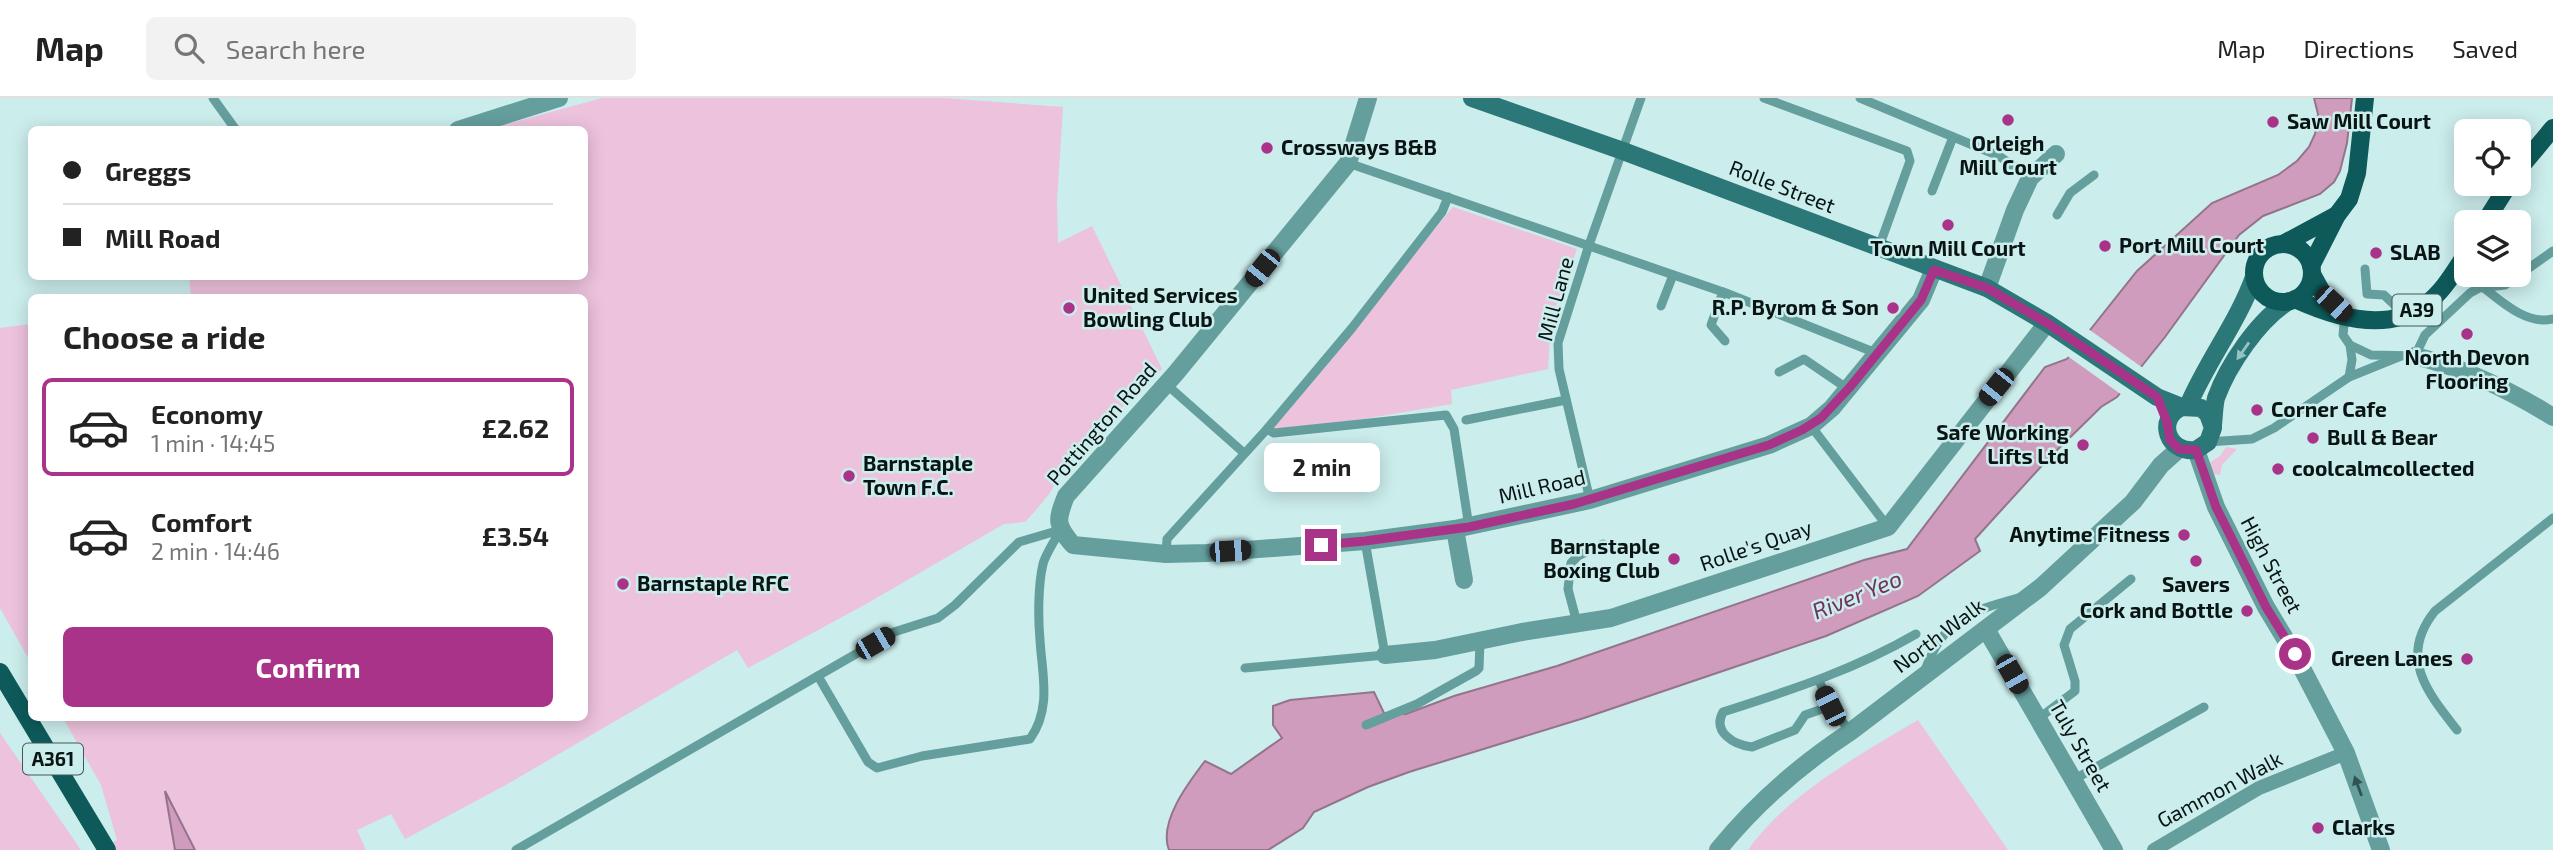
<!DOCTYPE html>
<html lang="en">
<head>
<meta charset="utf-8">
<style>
  :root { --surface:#fff; --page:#f2f2f2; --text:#222; --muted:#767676; --line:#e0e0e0; --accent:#aa338a }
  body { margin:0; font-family:"Exo 2",sans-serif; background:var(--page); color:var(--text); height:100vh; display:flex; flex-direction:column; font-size:26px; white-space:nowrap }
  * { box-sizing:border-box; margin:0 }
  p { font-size:23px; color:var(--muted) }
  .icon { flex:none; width:38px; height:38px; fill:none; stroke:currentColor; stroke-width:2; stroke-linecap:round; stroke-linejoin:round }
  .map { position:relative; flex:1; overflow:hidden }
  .side { position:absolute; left:28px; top:196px; width:560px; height:427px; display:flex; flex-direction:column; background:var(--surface); border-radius:10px; box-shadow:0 4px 18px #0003 }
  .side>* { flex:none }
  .hud { position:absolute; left:28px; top:28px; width:560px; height:154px; border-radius:10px; box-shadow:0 4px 18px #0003; display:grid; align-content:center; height:154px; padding:0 35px; background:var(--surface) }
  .fabs { position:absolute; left:2454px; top:21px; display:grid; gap:14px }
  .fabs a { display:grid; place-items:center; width:77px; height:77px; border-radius:10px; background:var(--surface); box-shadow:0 4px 18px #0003; font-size:35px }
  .end { position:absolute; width:32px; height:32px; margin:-16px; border:9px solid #aa338a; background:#fff; box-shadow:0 0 0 4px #fff }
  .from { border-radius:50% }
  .bubble { position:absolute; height:49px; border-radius:10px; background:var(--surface); box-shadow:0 4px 18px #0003; font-size:23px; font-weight:700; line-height:49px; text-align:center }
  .car { position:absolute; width:21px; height:42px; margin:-21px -10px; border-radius:9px; box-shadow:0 0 5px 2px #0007; background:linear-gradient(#222 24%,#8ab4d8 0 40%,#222 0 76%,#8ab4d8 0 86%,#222 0) }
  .hud b { display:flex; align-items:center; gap:24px; height:66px; font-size:26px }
  .hud b+b { border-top:2px solid var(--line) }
  .hud i { width:18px; height:18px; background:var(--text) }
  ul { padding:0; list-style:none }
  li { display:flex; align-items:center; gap:21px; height:98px; margin:0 14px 10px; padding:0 21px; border:4px solid transparent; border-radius:10px }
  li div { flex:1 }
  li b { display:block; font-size:26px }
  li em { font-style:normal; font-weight:700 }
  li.active { border-color:var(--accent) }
  li>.icon { width:63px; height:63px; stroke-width:1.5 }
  h2 { padding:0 35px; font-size:32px; line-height:84px }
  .cta { display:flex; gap:14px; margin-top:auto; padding:14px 35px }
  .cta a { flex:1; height:80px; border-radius:10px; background:var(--accent); color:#fff; font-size:28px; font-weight:700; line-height:80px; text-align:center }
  header { display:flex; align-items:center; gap:42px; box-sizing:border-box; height:98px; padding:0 35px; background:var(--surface); border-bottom:2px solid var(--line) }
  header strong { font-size:33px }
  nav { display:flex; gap:38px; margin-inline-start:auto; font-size:24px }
  .search { width:490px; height:63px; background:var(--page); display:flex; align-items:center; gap:18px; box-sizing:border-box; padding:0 24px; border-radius:10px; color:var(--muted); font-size:26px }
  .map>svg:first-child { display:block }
</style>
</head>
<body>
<header>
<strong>Map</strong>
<div class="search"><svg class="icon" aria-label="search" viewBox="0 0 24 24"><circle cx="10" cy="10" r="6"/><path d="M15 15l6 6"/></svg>Search here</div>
<nav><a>Map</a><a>Directions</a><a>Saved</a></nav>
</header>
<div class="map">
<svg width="2553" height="752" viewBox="0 0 2553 752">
  <rect width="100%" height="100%" fill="#cbedec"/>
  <g fill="#ecc2dc">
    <path d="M602,0H944L1063,9L1057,103L1058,145L1092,128L1162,271L1061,368C1057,391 1041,406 1025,424L1004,426L866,506L748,570L737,552L504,688L405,741L391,716L357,732L366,752H101L117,742L101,687L63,620H584V200L191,199L189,179L584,178V32L489,31Z"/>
    <path d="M1453,109L1577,151L1551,221L1548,271L1451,292L1452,306L1363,321L1276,331L1273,328Z"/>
    <path d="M31,226H32L31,565L0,510V230Z"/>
    <path d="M2226,349L2237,351L2222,367L2220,377L2213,376L2208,366L2220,358Z"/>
    <path d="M1918,622L2008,752H1748C1786,697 1861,656 1918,622Z"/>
    <path d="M0,635L81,752H0Z"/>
  </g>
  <g fill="#d09cbd" stroke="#94748a" stroke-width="2">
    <path d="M2314,0H2352L2347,45L2340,73L2334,84L2320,96L2263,118L2239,137L2165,239L2117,299L2101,309L2047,362L1975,441L1980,453L1918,498L1826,538L1584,620L1409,674L1368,689L1314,714L1303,730L1268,752H1169C1158,724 1189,684 1205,663L1231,676L1282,640L1273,627V608L1290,602L1374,594L1384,615L1406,616L1454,598L1557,568L1864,462L1907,451L2045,269L2067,261L2137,173L2212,105L2278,77L2297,63L2309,49L2315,36L2318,16Z"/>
    <path d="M165,693L195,752H175Z"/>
  </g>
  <path fill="#cbedec" d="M2087,230L2143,270L2122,297L2066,257Z"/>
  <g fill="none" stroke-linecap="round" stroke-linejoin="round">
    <g stroke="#649e9d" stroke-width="9">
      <path d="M213,0L236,32"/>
      <path d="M1764,0L1907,53L1910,63L1879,149"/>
      <path d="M1860,0L1999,58L2030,80"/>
      <path d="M1348,65L1726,195L1876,255"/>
      <path d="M1932,93L1953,39"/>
      <path d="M2057,117L2070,95L2094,77"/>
      <path d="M2365,171L2367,196L2384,197L2405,217"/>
      <path d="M2484,190C2503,205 2527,227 2553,221"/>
      <path d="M1723,194L1711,227L1725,243"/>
      <path d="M1661,208L1673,177"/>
      <path d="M2345,217L2343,237L2350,247L2352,262L2349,279"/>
      <path d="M2350,247L2371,257L2415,258L2425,237L2470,195L2479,190L2505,187L2553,153"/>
      <path d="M1779,274L1804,261L1848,291"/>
      <path d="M1166,286L1244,355"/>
      <path d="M1466,322L1566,302"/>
      <path d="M1811,328L1888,429"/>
      <path d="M1267,331L1274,335L1446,317L1454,331L1469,429"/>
      <path d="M2208,344L2252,341L2274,330L2349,279L2401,258"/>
      <path d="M1590,402L1559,271L1558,245L1589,147L1641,0"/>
      <path d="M1166,456L1167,441L1267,331L1352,230L1442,114L1448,99"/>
      <path d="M1577,525L1568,491L1571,465L1578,458L1603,446"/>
      <path d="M1245,570L1385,557L1365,443"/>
      <path d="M1925,572C1944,521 1968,514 2018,500"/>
      <path d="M818,578L868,664L877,670L922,658L1030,641C1052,610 1042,576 1040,542C1038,520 1038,487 1043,466C1046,455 1055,443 1060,432"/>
      <path d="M1819,583L1831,608"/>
      <path d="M2038,621L2075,593V583L2064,547L2070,531L2131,481"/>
      <path d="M1366,627L1417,606L1476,573L1479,570L1480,543"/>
      <path d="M2457,632C2427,594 2398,559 2435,513L2553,420"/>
      <path d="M1850,634L1831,608L1805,617L1795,632L1752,649C1734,647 1712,634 1723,614C1791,592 1854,572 1916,536"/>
      <path d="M2073,682L2204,609"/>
      <path d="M516,752L894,534L938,520L955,507L1019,444L1060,432"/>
    </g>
    <path stroke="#649e9d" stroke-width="14" d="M2154,752L2259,690L2346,655"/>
    <g stroke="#649e9d" stroke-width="18">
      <path d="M1368,0L1348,65L1176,275L1066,398C1056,423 1056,427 1073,447L1166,456L1207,455L1365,443L1455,431L1590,402L1769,347L1811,328L1832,310L1921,202L1934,171"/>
      <path d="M458,32L559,0"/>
      <path d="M1987,190L2015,112L2030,80L2056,56"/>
      <path d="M2415,258C2464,270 2510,292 2553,319"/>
      <path d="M2196,352L2216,409L2266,509L2295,557L2346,655L2381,752"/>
      <path d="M1455,431L1464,482"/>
      <path d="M1986,531L2114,752"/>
      <path d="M1385,557L1435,552L1522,534L1611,520L1888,429L2047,225"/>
    </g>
    <path stroke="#649e9d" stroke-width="18" d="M1718,752C1756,705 1800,667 1850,634L2041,489L2133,404L2161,367L2179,351"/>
    <g stroke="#2c7878" stroke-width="18">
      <path d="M1472,0L1623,53L1987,190L2047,225L2157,299L2182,309L2201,310L2208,316L2213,330L2208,344L2196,352C2168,356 2155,321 2182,309"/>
      <path d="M2188,308C2207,263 2238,224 2254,179"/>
      <path d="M2213,327C2214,319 2214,308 2216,300C2228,267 2259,221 2289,203"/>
    </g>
    <g stroke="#0e5a5a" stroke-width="18">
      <path d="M2518,72L2553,30"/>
      <path d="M2485,124L2509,86"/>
      <path d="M2283,146L2337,117"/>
      <circle cx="2283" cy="175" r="29"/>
      <path d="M2311,168L2337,117L2349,101L2357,75L2365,0"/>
      <path d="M2312,176L2323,196L2342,214"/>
      <path d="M2295,201C2334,219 2387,235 2425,207C2443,194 2454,174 2466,156"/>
      <path d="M0,574L107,752"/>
    </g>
  </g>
  <defs><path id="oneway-solid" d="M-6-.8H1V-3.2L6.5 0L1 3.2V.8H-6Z" transform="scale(1.75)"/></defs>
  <use fill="#93c4c3" href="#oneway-solid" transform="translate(2243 253) rotate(125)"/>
  <use fill="#315352" href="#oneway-solid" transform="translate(2358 688) rotate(-110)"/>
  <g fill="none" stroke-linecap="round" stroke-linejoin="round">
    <path stroke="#aa338a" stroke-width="9" d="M1321,447L1365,443L1469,429L1574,406L1769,347L1802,332L1821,320L1850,289L1921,202L1934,172L1987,190L2047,225L2157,299L2167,324L2170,342L2179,351L2196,352L2216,409L2266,509L2295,556"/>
  </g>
  <g fill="#aa338a" stroke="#cbedec" stroke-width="2.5">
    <circle cx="2008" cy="22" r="7"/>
    <circle cx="2273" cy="24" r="7"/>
    <circle cx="1267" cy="50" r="7"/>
    <circle cx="1948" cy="127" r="7"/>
    <circle cx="2105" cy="148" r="7"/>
    <circle cx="2376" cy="155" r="7"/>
    <circle cx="1069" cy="210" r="7"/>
    <circle cx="1893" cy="210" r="7"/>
    <circle cx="2467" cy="236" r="7"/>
    <circle cx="2257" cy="312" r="7"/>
    <circle cx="2313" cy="340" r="7"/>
    <circle cx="2083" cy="347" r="7"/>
    <circle cx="2278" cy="371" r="7"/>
    <circle cx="849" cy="378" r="7"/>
    <circle cx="2184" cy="437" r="7"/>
    <circle cx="1674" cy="461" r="7"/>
    <circle cx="2196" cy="463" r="7"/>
    <circle cx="623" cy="486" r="7"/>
    <circle cx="2247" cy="513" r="7"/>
    <circle cx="2467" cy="561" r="7"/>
    <circle cx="2318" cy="730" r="7"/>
  </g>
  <g text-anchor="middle" stroke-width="5" stroke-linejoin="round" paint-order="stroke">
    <g fill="#cbedec" stroke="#425655" stroke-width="2">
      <rect x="2392.5" y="196.5" width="49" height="31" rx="5"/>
      <rect x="23" y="645.5" width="60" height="31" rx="5"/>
    </g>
    <g font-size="19" font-weight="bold" fill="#081514">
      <text x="2417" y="219">A39</text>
      <text x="53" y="668">A361</text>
    </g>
    <g font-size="21" font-weight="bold" fill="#081514" stroke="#cbedec" text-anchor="start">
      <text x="2287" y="31">Saw Mill Court</text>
      <text x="2008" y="53" text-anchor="middle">Orleigh<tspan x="2008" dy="24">Mill Court</tspan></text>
      <text x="1281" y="57">Crossways B&amp;B</text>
      <text x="2119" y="155">Port Mill Court</text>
      <text x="1948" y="158" text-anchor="middle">Town Mill Court</text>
      <text x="2390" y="162">SLAB</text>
      <text x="1083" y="205">United Services<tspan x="1083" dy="24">Bowling Club</tspan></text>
      <text x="1879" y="217" text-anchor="end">R.P. Byrom &amp; Son</text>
      <text x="2467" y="267" text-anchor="middle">North Devon<tspan x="2467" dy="24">Flooring</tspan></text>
      <text x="2271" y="319">Corner Cafe</text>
      <text x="2069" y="342" text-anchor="end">Safe Working<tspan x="2069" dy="24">Lifts Ltd</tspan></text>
      <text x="2327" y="347">Bull &amp; Bear</text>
      <text x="863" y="373">Barnstaple<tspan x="863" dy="24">Town F.C.</tspan></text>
      <text x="2292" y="378">coolcalmcollected</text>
      <text x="2170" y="444" text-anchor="end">Anytime Fitness</text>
      <text x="1660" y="456" text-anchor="end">Barnstaple<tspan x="1660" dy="24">Boxing Club</tspan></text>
      <text x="637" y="493">Barnstaple RFC</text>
      <text x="2196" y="494" text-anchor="middle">Savers</text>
      <text x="2233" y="520" text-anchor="end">Cork and Bottle</text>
      <text x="2453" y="568" text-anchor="end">Green Lanes</text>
      <text x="2332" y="737">Clarks</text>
    </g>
    <g font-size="21" fill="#081514" stroke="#cbedec">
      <text transform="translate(1782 89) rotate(21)" y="7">Rolle Street</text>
      <text transform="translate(1556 201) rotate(-75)" y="7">Mill Lane</text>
      <text transform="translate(1102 326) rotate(-49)" y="7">Pottington Road</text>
      <text transform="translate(1542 389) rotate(-13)" y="7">Mill Road</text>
      <text transform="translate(1756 448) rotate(-19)" y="7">Rolle's Quay</text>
      <text transform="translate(2271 467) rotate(62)" y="7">High Street</text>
      <text transform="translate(1939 538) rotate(-37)" y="7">North Walk</text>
      <text transform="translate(2080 648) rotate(60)" y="7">Tuly Street</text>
      <text transform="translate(2220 692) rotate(-28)" y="7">Gammon Walk</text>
    </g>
    <g font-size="23" font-style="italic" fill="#70315c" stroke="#cbedec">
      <text transform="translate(1857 497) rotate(-22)" y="8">River Yeo</text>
    </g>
  </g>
</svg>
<div class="fabs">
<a><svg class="icon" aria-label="locate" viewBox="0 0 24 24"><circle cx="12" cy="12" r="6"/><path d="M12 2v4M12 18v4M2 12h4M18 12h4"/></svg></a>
<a><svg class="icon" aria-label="layers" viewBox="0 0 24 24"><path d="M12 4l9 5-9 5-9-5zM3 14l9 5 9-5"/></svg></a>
</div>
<i class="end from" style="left:2295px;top:556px"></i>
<i class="end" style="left:1321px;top:447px"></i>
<div class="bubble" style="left:1264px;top:345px;width:116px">2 min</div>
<i class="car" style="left:1262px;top:170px;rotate:219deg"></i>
<i class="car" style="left:2334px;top:206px;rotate:133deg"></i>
<i class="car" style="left:1996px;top:289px;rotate:219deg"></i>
<i class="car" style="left:1230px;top:453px;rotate:86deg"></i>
<i class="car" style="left:875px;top:545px;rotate:60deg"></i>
<i class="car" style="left:2012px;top:576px;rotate:150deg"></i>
<i class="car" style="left:1830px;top:608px;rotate:334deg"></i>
<div class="hud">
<b><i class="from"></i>Greggs</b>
<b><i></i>Mill Road</b>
</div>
<section class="side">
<h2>Choose a ride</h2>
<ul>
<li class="active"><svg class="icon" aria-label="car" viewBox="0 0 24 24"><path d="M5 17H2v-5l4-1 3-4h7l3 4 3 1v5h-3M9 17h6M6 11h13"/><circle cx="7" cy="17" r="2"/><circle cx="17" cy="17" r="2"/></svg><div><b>Economy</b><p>1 min · 14:45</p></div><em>£2.62</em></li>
<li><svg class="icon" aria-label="car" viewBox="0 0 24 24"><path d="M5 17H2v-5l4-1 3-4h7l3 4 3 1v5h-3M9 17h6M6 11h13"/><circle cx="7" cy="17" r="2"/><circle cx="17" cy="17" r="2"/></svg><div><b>Comfort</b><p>2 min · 14:46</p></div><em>£3.54</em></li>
</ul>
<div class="cta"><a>Confirm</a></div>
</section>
</div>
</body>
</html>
